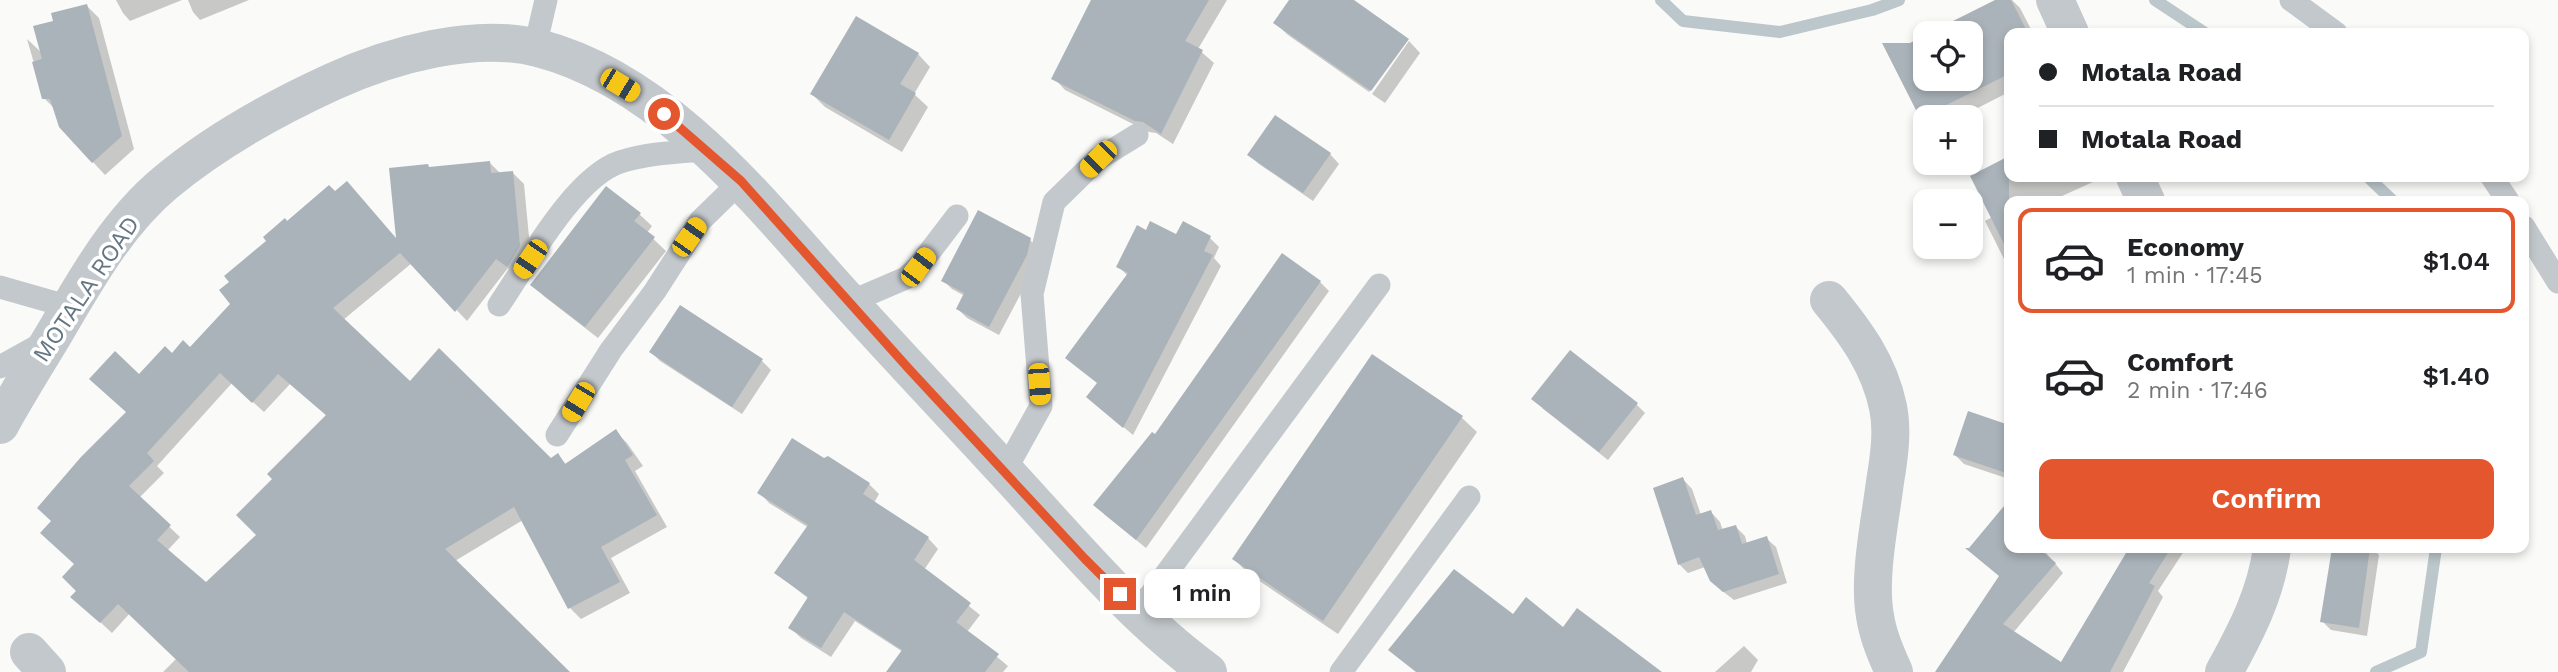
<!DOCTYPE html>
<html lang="en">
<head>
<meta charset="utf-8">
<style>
  :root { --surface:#fff; --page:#f2f2f2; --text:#202124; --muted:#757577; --line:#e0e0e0; --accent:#e4572e }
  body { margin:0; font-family:"Work Sans",sans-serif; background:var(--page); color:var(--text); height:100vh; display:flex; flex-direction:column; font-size:26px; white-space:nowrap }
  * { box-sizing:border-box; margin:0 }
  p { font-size:23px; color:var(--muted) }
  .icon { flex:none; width:38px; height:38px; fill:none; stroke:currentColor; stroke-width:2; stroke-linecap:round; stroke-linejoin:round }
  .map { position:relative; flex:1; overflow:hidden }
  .sheet { position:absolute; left:2004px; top:196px; width:525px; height:357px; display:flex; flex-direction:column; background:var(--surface); border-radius:14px; box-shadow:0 4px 10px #0003 }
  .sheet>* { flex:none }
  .top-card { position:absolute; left:2004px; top:28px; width:525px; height:154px; border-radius:14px; box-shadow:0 4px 10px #0003; display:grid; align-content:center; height:154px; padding:0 35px; background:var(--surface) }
  .buttons { position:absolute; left:1913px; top:21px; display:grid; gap:14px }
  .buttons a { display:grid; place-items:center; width:70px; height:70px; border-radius:14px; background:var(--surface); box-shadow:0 4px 10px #0003; font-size:35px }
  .end { position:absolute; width:32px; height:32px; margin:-16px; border:9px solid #e4572e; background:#fff; box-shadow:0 0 0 4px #fff }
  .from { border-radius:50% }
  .bubble { position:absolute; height:49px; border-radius:14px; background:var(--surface); box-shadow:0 4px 10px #0003; font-size:23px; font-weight:600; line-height:49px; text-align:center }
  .car { position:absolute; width:21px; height:42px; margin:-21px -10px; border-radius:9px; box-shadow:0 0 5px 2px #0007; background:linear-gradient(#f5c518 24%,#345 0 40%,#f5c518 0 76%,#345 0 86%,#f5c518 0) }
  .top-card b { display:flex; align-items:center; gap:24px; height:66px; font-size:26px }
  .top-card b+b { border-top:2px solid var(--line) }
  .top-card i { width:18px; height:18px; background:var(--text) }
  ul { padding:12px 0 0; list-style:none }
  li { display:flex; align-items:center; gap:21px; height:105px; margin:0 14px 10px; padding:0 21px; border:4px solid transparent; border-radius:14px }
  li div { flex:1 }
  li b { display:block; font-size:26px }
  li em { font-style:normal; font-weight:600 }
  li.current { border-color:var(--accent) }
  li>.icon { width:63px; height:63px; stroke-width:1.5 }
  .action { display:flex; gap:14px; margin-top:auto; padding:14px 35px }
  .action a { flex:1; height:80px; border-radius:14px; background:var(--accent); color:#fff; font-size:28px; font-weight:600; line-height:80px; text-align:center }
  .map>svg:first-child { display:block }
</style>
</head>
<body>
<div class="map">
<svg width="2558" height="672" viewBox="0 0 2558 672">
  <rect width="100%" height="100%" fill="#fafaf8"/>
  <g fill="#0003" fill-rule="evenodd">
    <path d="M116,0H182L130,21L123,13Z"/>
    <path d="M188,0H249L200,20L193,12Z"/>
    <path d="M1093,0H1227L1198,49L1214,63L1173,144L1156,133L1149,132L1065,90L1054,78Z"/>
    <path d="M1291,0H1351L1406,40L1369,92L1288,35L1275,23Z"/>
    <path d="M1999,0H2012L2020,8L2033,33H2009V92L1960,117H1925V121L1885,45H1911L1925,37V79H1970V33H1933Z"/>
    <path d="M86,5L99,18L134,149L105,175L93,162L56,110L44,98L27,39L42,53L55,22Z"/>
    <path d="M1409,41L1420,53L1385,103L1372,94Z"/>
    <path d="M918,54L930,67L914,94L928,107L902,152L825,107L812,94Z"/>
    <path d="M2009,151V177H2091L2093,182L2051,201H2009V269L1985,221L1992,217L2006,160L2004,153Z"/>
    <path d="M1330,154L1339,164L1313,201L1259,164L1249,155Z"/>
    <path d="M490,163L501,174L512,172L524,184L531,258L519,277L508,268L467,321L412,263L343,320L410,383L551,460L558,456L567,465L616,432L627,443L643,466L635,471L667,527L611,558L630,593L581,619L570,608L523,520L455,561L567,672H163L177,658L130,613L112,633L84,607L78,591L76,565L139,377L172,355L190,349L232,304L288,223L398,241L430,169ZM232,383L264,412L290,384L327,416L275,479L258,535L206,584L167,551L180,537L139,498L164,473L157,466Z"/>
    <path d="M639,214L652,226L647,233L666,251L598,338L545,297L532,285Z"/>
    <path d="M1184,224L1210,238L1219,247L1214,258L1221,266L1133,435L1097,405L1099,384L1128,276L1118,266L1146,233L1177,237Z"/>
    <path d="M1030,240L1039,249L1036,265L999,335L967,318L958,309L965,296L952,289L943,280Z"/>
    <path d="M1320,282L1329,291L1146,548L1104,514L1155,437Z"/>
    <path d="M681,307L762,361L771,370L742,414L660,361L651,352Z"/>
    <path d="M1636,404L1645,413L1608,460L1542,408Z"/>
    <path d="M1461,417L1477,432L1338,634L1249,574L1234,559Z"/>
    <path d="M2009,427V479L1964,464L1955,455Z"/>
    <path d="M1683,479L1692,489L1701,515L1711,512L1720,522L1723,531L1736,527L1745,536L1747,544L1766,538L1776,547L1787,583L1734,600L1721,590L1705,567L1688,573L1679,564Z"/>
    <path d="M869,484L879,494L874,503L928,538L938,549L924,570L980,615L967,632L1008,666L1003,672H891L903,652L855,621L831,657L801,638L791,628L809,599L776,573L809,528L769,503L759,492Z"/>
    <path d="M2009,521V548H2042L2063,573L2013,633L2061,664L2131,548H2186L2158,591L2163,597L2123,672H1937L2001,577Z"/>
    <path d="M2334,548H2372L2379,555L2367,636L2331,630L2322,621Z"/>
    <path d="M1744,646L1758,660L1751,672H1715Z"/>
  </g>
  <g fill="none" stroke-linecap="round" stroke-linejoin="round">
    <g stroke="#bbc7cb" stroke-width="12">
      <path d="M1661,0L1683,21L1780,32L1872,10L1899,0"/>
      <path d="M2155,0L2205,33"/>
      <path d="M2368,177L2393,201"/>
      <path d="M2376,672L2421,652L2436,548"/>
    </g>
  </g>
  <g fill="#aab3b9" fill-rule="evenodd">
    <path d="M1091,0H1209L1185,41L1203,50L1161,134L1143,122L1135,121L1051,79Z"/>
    <path d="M1289,0H1354L1409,39L1371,91L1273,23Z"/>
    <path d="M1995,0H2011L2028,33H2009V74L1920,118L1882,43H1910L1925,35V79H1970V33H1929Z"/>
    <path d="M87,4L122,136L92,163L59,127L50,99H42L32,62L42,59L33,26L53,21L51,13Z"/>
    <path d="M856,16L919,53L900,84L916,93L889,140L810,94Z"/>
    <path d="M1275,115L1331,153L1303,193L1247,155Z"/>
    <path d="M2009,156V254L1970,176Z"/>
    <path d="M490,161L491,173L513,171L520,246L507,267L496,259L455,312L400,253L333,308L410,381L439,348L551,458L558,453L565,464L616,429L633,455L625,460L657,515L601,547L620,582L568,609L514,507L445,549L570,672H189L118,604L100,623L70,597L76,591L62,577L74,564L40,533L51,521L37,508L81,457L126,412L89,379L115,351L139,374L165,346L172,353L183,340L190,347L230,304L219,290L229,282L224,276L266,241L263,237L285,218L287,221L329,185L335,191L347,181L396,238L389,168L428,164L429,167ZM220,373L252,403L278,374L326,415L267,474L272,479L236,515L256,535L206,582L157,540L171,525L129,486L154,461L147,453Z"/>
    <path d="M606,186L641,213L634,221L655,237L585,327L530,285Z"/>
    <path d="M978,210L1031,238L1027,255L989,327L956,309L964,293L941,281Z"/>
    <path d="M1150,221L1176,234L1183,221L1211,236L1204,251L1213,255L1123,428L1086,397L1097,383L1065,358L1128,273L1116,267L1137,225L1146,230Z"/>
    <path d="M1282,253L1321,281L1136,540L1093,505L1152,432L1155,434Z"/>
    <path d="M680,305L763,359L732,407L649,352Z"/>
    <path d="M1570,350L1638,403L1599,452L1531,399Z"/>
    <path d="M1372,354L1463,416L1323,621L1232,559Z"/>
    <path d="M1968,411L2009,425V474L1953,455Z"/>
    <path d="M792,438L824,458L828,456L870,483L863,494L929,537L914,560L971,603L956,622L999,654L985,672H886L902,650L844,612L821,648L788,628L808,597L774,573L808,525L757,493Z"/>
    <path d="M1683,477L1696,515L1711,510L1718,530L1736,525L1742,544L1767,536L1779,574L1723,592L1710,581L1699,557L1678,565L1653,488Z"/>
    <path d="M2009,500V548H2038L2056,563L2003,624L2061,662L2129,548H2171L2149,583L2155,586L2110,672H1935L1999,576L1965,548H1969Z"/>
    <path d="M2332,548H2370L2359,628L2320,622Z"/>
    <path d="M1454,569L1513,614L1526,597L1563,627L1577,608L1662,672H1416L1388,650Z"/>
  </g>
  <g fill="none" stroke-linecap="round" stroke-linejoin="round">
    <g stroke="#c3c8cc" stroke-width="23">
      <path d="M2291,0L2336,33"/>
      <path d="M535,47L546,0"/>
      <path d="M2492,177L2508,201"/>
      <path d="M2524,227L2558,282"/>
      <path d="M0,287L70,307"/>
      <path d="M850,302L906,278L918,267L957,216"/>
      <path d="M499,305C527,264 574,177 620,162C648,153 678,152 706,150"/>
      <path d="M0,367L43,343"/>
      <path d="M557,435L611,350L655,291L700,221L741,181"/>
      <path d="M1005,471L1041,406L1032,294L1054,202L1098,159L1137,135"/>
      <path d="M1138,612L1379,285"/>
      <path d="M1341,672L1469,497"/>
    </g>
    <g stroke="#c3c8cc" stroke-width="38">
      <path d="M2055,0L2070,33"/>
      <path d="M2135,177L2146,201"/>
      <path d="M1829,300C1856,333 1879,364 1888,407C1893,431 1889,458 1885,482C1880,522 1868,577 1875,616C1878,636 1886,654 1894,672"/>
      <path d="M0,425C17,394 36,364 54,334C85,281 117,223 165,183C215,141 273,109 332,82C391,55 474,32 538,48C663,80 757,199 839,291C894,352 950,411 1005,471C1069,540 1131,616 1208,672"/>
      <path d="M29,652L47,672"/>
      <path d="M2224,672C2246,632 2266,594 2272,548"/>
    </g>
  </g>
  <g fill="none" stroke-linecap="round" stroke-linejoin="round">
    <path stroke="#e4572e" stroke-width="9" d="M664,114L741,181L909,369L1085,559L1120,594"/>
  </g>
  <g text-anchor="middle" stroke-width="7" stroke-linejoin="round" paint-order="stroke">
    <g font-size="24" fill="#657683" stroke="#fff">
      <text transform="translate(86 289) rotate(-56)" y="8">MOTALA ROAD</text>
    </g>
  </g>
</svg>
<div class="buttons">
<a><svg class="icon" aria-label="locate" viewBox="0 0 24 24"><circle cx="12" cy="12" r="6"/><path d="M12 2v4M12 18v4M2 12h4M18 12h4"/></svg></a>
<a>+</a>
<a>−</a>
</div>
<i class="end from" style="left:664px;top:114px"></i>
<i class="end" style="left:1120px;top:594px"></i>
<div class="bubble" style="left:1144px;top:569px;width:116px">1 min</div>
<i class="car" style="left:620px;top:85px;rotate:121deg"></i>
<i class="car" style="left:1098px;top:159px;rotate:225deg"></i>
<i class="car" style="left:689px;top:237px;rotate:35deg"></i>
<i class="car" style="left:530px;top:259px;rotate:214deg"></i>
<i class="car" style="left:918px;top:267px;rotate:37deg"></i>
<i class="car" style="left:1039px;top:384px;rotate:176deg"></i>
<i class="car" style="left:578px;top:402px;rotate:211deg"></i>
<div class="top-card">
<b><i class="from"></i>Motala Road</b>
<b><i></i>Motala Road</b>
</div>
<section class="sheet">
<ul>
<li class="current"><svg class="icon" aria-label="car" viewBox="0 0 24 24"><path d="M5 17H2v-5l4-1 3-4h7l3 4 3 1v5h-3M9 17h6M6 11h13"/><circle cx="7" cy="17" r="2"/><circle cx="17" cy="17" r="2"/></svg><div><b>Economy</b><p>1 min · 17:45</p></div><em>$1.04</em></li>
<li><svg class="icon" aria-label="car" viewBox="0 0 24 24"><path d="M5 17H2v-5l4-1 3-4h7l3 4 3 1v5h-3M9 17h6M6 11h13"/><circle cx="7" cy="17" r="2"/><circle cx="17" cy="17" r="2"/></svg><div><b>Comfort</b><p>2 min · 17:46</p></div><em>$1.40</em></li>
</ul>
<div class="action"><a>Confirm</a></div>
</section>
</div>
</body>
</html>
